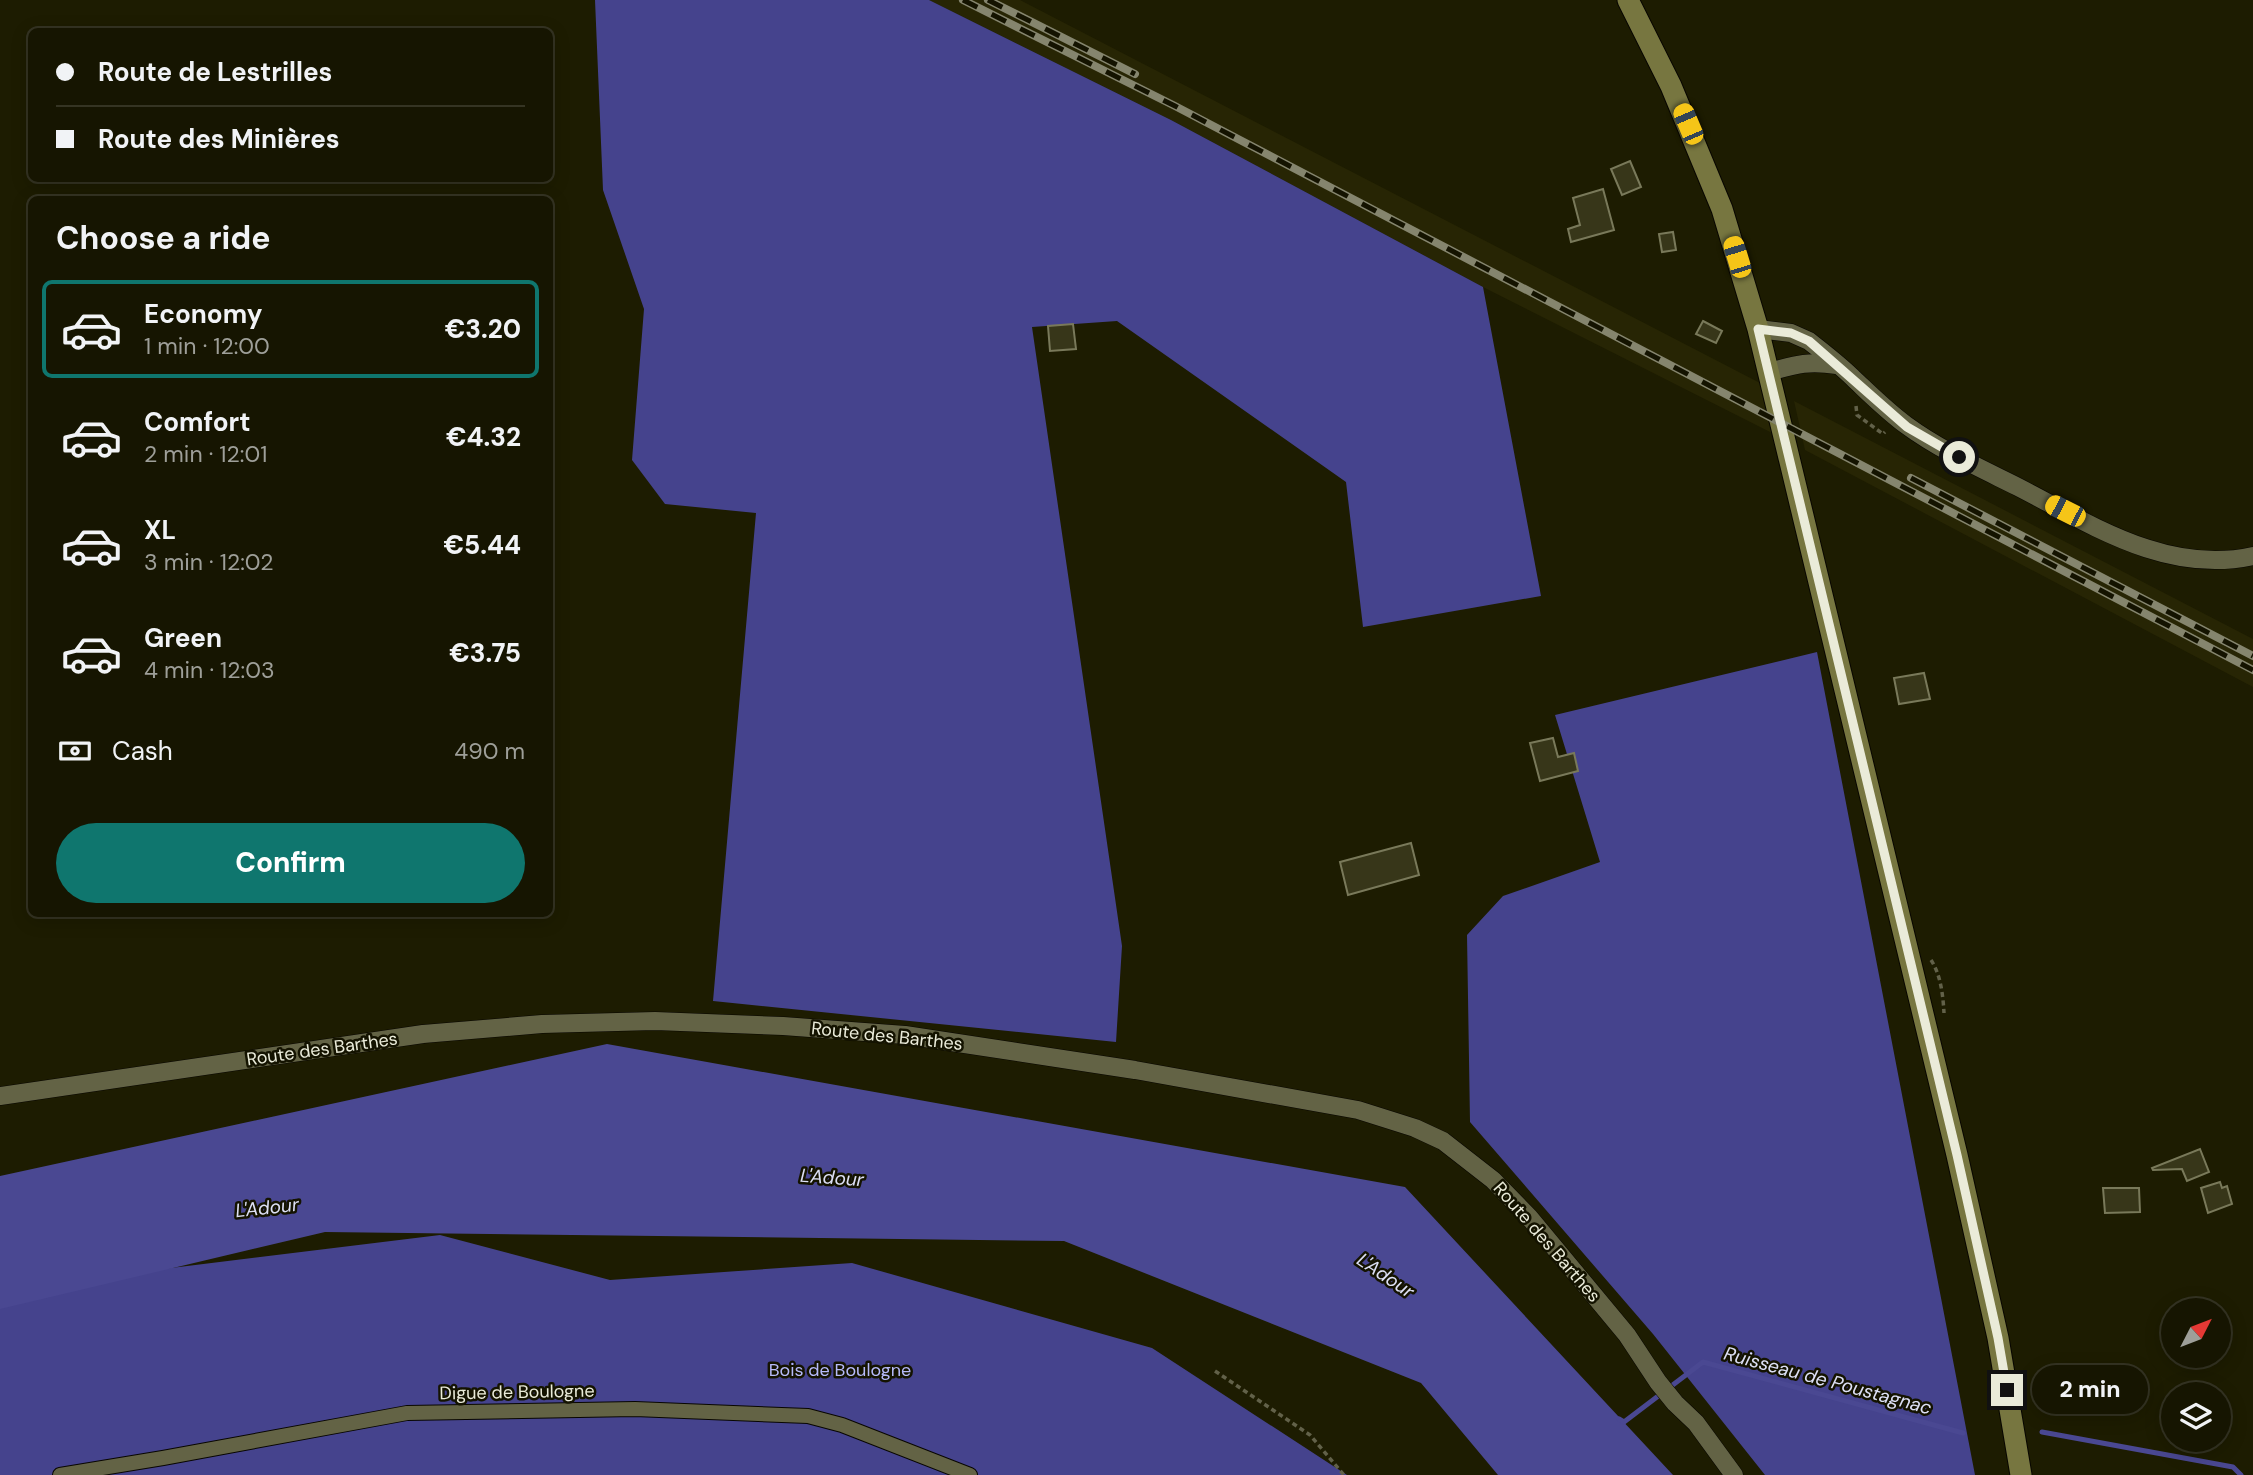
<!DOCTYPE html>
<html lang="en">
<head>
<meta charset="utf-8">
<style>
  :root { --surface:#161501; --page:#1f1e0b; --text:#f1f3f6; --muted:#9e9f99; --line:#353423; --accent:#0f766e }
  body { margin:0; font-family:"DM Sans",sans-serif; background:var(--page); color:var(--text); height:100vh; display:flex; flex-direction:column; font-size:26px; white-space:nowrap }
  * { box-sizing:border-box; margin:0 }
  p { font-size:23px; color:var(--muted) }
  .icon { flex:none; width:38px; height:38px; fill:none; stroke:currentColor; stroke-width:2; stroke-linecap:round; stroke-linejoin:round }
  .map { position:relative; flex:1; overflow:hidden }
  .drawer { position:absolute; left:28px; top:196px; width:525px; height:721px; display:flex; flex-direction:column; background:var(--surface); border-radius:10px; box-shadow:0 4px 18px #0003,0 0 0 2px var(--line) }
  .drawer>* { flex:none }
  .guide { position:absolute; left:28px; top:28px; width:525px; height:154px; border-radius:10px; box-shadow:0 4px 18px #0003,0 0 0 2px var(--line); display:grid; align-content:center; height:154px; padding:0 28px; background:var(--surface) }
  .needle { width:46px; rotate:48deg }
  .buttons { position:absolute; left:2161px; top:1298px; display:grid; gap:14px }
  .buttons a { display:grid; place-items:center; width:70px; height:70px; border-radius:50%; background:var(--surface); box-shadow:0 4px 18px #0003,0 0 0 2px var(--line); font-size:35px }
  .end { position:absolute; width:32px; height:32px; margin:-16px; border:9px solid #eaebd9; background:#111; box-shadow:0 0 0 4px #111 }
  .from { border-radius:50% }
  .bubble { position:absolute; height:49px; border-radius:24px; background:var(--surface); box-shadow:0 4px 18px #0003,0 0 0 2px var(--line); font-size:23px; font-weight:800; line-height:49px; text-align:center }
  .car { position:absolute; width:21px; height:42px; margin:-21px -10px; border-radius:9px; box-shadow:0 0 5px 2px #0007; background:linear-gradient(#f5c518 24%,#345 0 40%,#f5c518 0 76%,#345 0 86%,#f5c518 0) }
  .guide b { display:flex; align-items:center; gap:24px; height:66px; font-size:26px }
  .guide b+b { border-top:2px solid var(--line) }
  .guide i { width:18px; height:18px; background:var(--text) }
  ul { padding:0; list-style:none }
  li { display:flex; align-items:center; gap:21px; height:98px; margin:0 14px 10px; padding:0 14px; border:4px solid transparent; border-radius:10px }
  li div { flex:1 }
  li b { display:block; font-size:26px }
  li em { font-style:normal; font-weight:800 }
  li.current { border-color:var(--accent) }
  li>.icon { width:63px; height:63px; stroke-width:1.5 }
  h2 { padding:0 28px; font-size:32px; line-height:84px }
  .pay { display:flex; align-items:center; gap:18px; height:77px; padding:0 28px; font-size:26px }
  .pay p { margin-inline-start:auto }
  .primary-button { display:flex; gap:14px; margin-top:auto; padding:14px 28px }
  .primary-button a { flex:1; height:80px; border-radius:42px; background:var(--accent); color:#fff; font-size:28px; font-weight:800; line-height:80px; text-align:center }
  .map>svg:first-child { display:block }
</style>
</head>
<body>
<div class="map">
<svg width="2253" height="1475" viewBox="0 0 2253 1475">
  <rect width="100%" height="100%" fill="#1d1c01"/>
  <g fill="#272504">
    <path d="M929,0H1020L1760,383L1772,433L1483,287L1171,120Z"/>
    <path d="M1794,401L2253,639V687L1805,450Z"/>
  </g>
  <g fill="#45438d">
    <path d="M595,0H929L1171,120L1483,287L1541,596L1363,627L1346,482L1117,321L1032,327L1122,946L1116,1042L713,1001L756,513L665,504L632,460L644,309L603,190Z"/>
    <path d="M1817,652L1975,1475H1765L1653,1334L1470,1122L1467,935L1503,896L1600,862L1555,715Z"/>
    <path d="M440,1235L610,1280L852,1263L1152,1348L1347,1475H0V1289Z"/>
  </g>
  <path fill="#4a4892" d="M607,1044L1405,1187L1673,1475H1498L1421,1383L1064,1241L325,1232L0,1309V1176Z"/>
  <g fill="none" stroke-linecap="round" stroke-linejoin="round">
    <g stroke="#4a4892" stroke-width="5">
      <path d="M1619,1419L1624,1422L1703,1362L1963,1433"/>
      <path d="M2042,1432L2233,1467L2241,1475"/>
    </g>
  </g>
  <g fill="#373619" stroke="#79795a" stroke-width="2">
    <path d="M1630,161L1641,187L1622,195L1611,169Z"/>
    <path d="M1603,189L1614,230L1571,242L1568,229L1580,225L1573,198Z"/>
    <path d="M1673,232L1676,250L1662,252L1659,234Z"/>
    <path d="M1703,321L1722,331L1716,343L1696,334Z"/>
    <path d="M1073,324L1076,349L1050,351L1048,326Z"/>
    <path d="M1924,673L1930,699L1899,704L1894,678Z"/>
    <path d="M1553,738L1558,757L1574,753L1578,771L1540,781L1530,743Z"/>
    <path d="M1411,843L1419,875L1348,895L1340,862Z"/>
    <path d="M2200,1149L2209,1172L2187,1181L2182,1169L2153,1170L2152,1168Z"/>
    <path d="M2220,1182L2222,1188L2227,1186L2232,1204L2208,1213L2201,1188Z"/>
    <path d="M2103,1188H2139L2140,1212L2105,1213Z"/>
  </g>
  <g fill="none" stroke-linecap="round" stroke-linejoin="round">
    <g stroke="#080600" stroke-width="16">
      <path id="minor" d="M60,1475L163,1458L407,1413L635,1409L808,1416L842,1425L970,1475"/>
    </g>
    <g stroke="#080600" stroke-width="19">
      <g id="tertiary">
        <path d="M1758,329L1791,333L1809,341C1824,353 1840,365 1854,379C1871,395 1887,411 1906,425C1940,450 1980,468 2018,487C2092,525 2167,575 2253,556"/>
        <path d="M1769,372C1798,364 1808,361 1837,365"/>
        <path d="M0,1096L423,1034L542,1024L655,1021L783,1026L905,1035L1135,1070L1358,1110L1415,1128L1443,1141L1493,1180L1529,1217L1627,1335L1658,1382L1675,1403L1696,1423L1734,1475"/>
      </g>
    </g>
    <g stroke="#080600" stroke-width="23">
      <path id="secondary" d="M1628,0L1671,86L1722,209L1758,329L1957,1155L1998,1338L2021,1475"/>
    </g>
    <g stroke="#626149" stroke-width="3.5" stroke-dasharray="5 3.5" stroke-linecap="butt">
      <path d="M1856,406L1857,415L1883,434L1885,432"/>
      <path d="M1931,960C1941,975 1943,996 1944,1013"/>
      <path d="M1215,1371L1310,1435L1344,1475"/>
    </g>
    <use href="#minor" stroke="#636345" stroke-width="14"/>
    <use href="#tertiary" stroke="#636345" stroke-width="18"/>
    <use href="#secondary" stroke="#777640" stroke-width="21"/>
    <g stroke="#85856e" stroke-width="8">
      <g id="rail">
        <path d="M963,0L1175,106L2253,670"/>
        <path d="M988,0L1135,74"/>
        <path d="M1911,478L2253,656"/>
      </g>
    </g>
    <use href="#rail" stroke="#141300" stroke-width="5" stroke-dasharray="16" stroke-linecap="butt"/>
  </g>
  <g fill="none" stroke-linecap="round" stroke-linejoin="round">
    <path stroke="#eaebd9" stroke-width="9" d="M1959,457L1907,427L1809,341L1791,333L1758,329L1957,1155L1998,1338L2007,1390"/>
  </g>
  <g text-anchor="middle" stroke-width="5" stroke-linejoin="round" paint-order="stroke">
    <g font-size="18" fill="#eaebd9" stroke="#141300">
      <text transform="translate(887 1036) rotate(6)" y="6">Route des Barthes</text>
      <text transform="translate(322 1049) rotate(-8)" y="6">Route des Barthes</text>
      <text transform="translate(1547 1242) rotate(49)" y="6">Route des Barthes</text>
      <text transform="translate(517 1392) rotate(-1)" y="6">Digue de Boulogne</text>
    </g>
    <g font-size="18" fill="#b6baf9" stroke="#141300">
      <text x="840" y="1376">Bois de Boulogne</text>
    </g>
    <g font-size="19" font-style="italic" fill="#dde0f5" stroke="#141300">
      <text transform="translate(832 1177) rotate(4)" y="7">L'Adour</text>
      <text transform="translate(267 1207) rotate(-6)" y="7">L'Adour</text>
      <text transform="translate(1386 1275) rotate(34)" y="7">L'Adour</text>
      <text transform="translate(1828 1380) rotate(15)" y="7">Ruisseau de Poustagnac</text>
    </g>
  </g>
</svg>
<div class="buttons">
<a><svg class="needle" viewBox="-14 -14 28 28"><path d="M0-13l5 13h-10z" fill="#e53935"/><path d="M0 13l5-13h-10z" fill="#9e9f99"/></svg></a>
<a><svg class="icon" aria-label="layers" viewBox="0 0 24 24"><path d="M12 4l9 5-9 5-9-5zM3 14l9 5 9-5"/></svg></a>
</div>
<i class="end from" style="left:1959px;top:457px"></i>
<i class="end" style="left:2007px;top:1390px"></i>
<div class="bubble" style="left:2032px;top:1365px;width:116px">2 min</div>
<i class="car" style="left:1688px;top:124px;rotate:337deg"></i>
<i class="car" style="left:1737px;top:257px;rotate:343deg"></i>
<i class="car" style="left:2065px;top:511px;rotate:297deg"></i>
<div class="guide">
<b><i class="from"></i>Route de Lestrilles</b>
<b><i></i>Route des Minières</b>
</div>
<section class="drawer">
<h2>Choose a ride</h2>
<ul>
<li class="current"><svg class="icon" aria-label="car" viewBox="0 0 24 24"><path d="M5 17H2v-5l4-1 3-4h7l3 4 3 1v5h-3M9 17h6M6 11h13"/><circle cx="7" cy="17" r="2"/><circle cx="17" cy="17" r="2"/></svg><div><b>Economy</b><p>1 min · 12:00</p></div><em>€3.20</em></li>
<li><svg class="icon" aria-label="car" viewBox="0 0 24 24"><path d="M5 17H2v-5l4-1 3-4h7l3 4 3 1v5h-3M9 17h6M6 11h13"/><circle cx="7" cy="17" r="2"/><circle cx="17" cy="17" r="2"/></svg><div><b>Comfort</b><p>2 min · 12:01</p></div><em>€4.32</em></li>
<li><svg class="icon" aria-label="car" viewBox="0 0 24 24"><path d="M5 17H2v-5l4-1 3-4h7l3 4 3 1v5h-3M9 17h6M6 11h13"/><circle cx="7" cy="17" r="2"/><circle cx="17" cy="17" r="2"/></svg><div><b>XL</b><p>3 min · 12:02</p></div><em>€5.44</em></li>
<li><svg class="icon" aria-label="car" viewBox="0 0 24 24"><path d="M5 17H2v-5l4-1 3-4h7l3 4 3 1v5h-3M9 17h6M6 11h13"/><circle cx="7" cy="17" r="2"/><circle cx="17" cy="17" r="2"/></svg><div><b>Green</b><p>4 min · 12:03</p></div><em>€3.75</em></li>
</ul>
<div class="pay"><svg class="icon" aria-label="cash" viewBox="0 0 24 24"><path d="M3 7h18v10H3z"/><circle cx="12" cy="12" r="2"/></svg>Cash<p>490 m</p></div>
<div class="primary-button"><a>Confirm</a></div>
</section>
</div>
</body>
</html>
